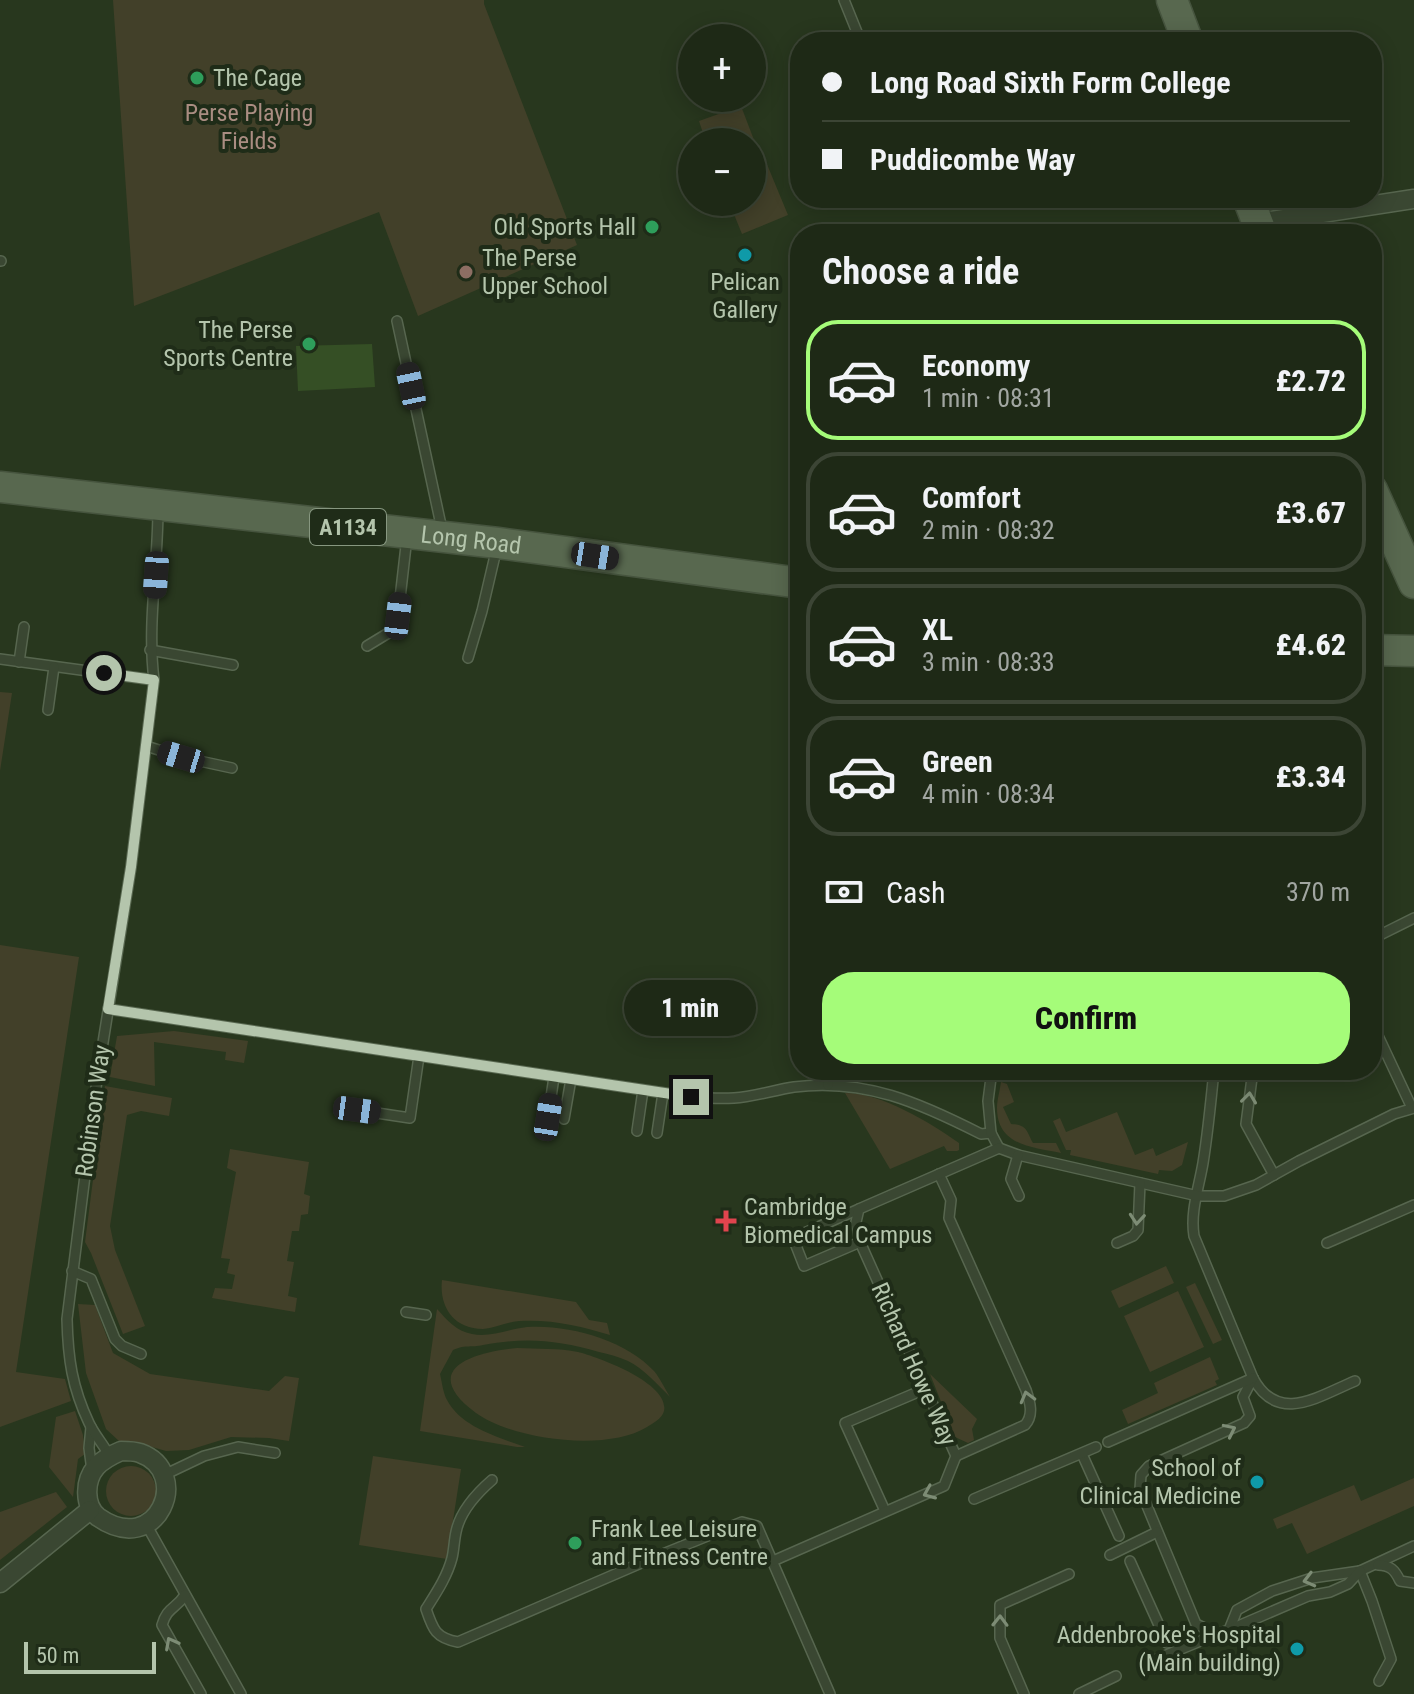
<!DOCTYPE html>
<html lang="en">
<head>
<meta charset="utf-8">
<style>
  :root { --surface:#1e2916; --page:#2b3523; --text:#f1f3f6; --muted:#a1a6a1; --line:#3c4535; --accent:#a5fc79 }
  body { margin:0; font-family:"Roboto Condensed",sans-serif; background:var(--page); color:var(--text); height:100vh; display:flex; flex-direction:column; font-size:30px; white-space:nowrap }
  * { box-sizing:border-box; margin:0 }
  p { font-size:26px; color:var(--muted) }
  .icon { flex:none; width:44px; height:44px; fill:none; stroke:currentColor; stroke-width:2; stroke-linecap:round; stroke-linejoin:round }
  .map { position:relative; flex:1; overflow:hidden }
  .side { position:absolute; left:790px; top:224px; width:592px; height:856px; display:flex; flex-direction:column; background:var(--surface); border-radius:32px; box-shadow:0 4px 20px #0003,0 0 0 2px var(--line) }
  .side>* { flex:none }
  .hud { position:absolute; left:790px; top:32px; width:592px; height:176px; border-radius:32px; box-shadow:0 4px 20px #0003,0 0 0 2px var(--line); display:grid; align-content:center; height:176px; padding:0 32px; background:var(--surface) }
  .buttons { position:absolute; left:678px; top:24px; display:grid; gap:16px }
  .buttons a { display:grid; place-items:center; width:88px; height:88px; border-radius:50%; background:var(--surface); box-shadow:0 4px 20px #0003,0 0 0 2px var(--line); font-size:40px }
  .scale { position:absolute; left:24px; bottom:20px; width:132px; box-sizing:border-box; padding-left:8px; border:4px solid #b4c5ac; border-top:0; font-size:22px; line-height:28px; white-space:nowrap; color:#b4c5ac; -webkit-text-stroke:6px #1f2c18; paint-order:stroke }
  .end { position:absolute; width:36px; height:36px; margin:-18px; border:10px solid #b4c5ac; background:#111; box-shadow:0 0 0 4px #111 }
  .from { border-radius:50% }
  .bubble { position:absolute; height:56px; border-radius:28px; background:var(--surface); box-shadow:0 4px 20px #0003,0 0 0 2px var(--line); font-size:26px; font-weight:800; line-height:56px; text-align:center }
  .car { position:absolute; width:24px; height:48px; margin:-24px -12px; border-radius:10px; box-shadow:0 0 6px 2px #0007; background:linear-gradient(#222 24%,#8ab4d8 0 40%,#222 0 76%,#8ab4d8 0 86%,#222 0) }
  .hud b { display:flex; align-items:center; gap:28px; height:76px; font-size:30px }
  .hud b+b { border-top:2px solid var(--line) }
  .hud i { width:20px; height:20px; background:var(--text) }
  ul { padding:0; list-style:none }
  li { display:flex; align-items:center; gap:24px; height:120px; margin:0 16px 12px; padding:0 16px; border:4px solid var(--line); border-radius:32px }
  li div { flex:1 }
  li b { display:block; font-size:30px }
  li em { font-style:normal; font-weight:800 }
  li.active { border-color:var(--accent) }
  li>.icon { width:72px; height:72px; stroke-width:1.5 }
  h2 { padding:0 32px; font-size:36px; line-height:96px }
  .pay { display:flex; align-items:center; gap:20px; height:88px; padding:0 32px; font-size:30px }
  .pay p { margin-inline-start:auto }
  .button { display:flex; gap:16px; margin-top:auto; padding:16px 32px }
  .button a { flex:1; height:92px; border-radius:32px; background:var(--accent); color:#111; font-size:32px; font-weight:800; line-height:92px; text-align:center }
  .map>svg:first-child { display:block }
</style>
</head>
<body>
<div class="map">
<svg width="1414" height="1694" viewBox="0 0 1414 1694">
  <rect width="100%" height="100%" fill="#28371e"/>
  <g fill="#424029">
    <path d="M113,0H484V4L577,245L418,316L379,212L134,306Z"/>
    <path d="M741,106L754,140L749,142H706L699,121Z"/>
    <path d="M759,145L788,215L742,234L729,202H752V148Z"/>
    <path d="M0,692L12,693L0,771Z"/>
    <path d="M0,945L79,957L16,1372L65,1379L71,1401L0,1427Z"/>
    <path d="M174,1031L248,1041L244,1063L225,1060L226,1052L154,1042L155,1086L110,1077L117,1036Z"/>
    <path d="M1001,1082L1007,1084L1014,1102L1003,1107L1011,1124C1027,1125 1026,1130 1033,1143H1056L1061,1153C1033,1147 997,1146 997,1108C997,1100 1000,1090 1001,1082Z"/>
    <path d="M105,1086L172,1098L169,1116L141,1111L127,1115L110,1226L115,1250L145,1326L123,1334L91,1253L85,1242Z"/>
    <path d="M845,1093C882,1093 929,1122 959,1143V1150L957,1151H947L944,1146L890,1169Z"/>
    <path d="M1117,1112L1135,1155L1153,1148L1156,1156L1188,1142L1182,1165L1172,1171L1159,1170L1158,1174L1070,1155L1071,1150H1066L1053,1121L1060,1118L1066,1132Z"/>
    <path d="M230,1149L309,1162L304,1194L310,1196L308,1214L301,1215L299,1231H292L287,1261L294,1262L288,1296L297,1298L295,1312L212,1298L215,1288L232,1289L235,1275L227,1273L230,1259L221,1258L236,1172L227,1168Z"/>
    <path d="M1166,1266L1174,1283L1119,1308L1111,1291Z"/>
    <path d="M442,1280L576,1302L589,1320L607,1323L610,1335C581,1326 551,1319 519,1321C507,1322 495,1328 483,1329C453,1329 439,1306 442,1280Z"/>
    <path d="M1195,1283L1222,1340L1213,1344L1186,1287Z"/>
    <path d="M1178,1291L1204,1347L1150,1372L1124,1316Z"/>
    <path d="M78,1304L95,1305L113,1353L150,1374L269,1391L285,1376L299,1378L289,1441L269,1438L231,1437L189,1450L166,1451L145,1445L119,1441L106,1429L86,1373Z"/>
    <path d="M437,1309C447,1320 456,1331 472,1334C489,1338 509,1329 527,1327C568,1324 626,1340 654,1371C660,1378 665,1389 670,1397C658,1385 644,1369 628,1361C619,1357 609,1354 599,1352C557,1340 526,1337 483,1345C471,1348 467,1344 453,1350L440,1374C442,1382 443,1393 447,1400C461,1427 498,1437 525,1447H517L420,1431Z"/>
    <path d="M517,1348C537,1349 559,1348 578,1352C598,1357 670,1383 664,1411C662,1419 653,1423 647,1427C607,1452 513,1440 476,1413C417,1369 474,1352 517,1348Z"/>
    <path d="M1210,1357L1219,1379L1215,1381L1217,1385L1128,1424L1122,1410L1158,1393L1154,1383Z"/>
    <path d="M930,1374L977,1419L972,1429L974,1440L968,1443L955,1437Z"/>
    <path d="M75,1411L83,1435L85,1454L78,1459L73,1497L49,1467L56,1417Z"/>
    <path d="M373,1456L461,1469L447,1559L359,1545Z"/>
    <circle cx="131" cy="1491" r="25"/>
    <path d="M1414,1478V1506L1307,1554L1292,1523L1277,1529L1273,1519L1354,1485L1361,1501Z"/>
    <path d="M56,1492L67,1507L0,1560V1512Z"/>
  </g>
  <path fill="#354f25" d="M372,344L375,387L298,391L296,346Z"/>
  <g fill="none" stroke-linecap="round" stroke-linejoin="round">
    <g stroke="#57664f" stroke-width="12">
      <g id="lane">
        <path d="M844,0L861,42"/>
        <path d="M0,261H1"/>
        <path d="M397,321L441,525V533"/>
        <path d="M367,646L390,632L398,616L407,537"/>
        <path d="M150,650L233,665"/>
        <path d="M468,658L482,611L497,547"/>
        <path d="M0,659L154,680"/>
        <path d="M19,662L24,627"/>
        <path d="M48,710L54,667"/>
        <path d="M146,746L181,757L232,768"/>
        <path d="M1372,939L1414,918"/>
        <path d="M108,1009L691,1097C705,1098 719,1099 734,1098C754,1097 774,1090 794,1087C865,1078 920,1103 981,1134L991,1133L999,1148"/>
        <path d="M1372,1023L1412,1108"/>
        <path d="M1214,1070C1211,1101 1208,1132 1203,1163C1199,1187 1190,1212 1194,1236L1253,1378C1278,1425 1319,1396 1355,1381"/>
        <path d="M1253,1070L1246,1124L1274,1175"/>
        <path d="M828,1085L830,1070"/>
        <path d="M357,1110L410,1118L419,1056"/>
        <path d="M548,1117L554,1077"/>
        <path d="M564,1119L571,1079"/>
        <path d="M637,1131L643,1090"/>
        <path d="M657,1133L663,1093"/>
        <path d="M991,1133L988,1101L992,1070"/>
        <path d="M999,1148L1018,1155L1198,1196H1224L1256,1185L1299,1161L1394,1114L1414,1108"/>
        <path d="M1018,1155L1011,1179L1019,1196"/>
        <path d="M939,1174L951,1200L949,1218L1026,1390C1030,1402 1034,1415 1025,1425L956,1456"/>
        <path d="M859,1209L793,1238L804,1266L860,1242"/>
        <path d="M1117,1243L1133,1236L1138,1230L1140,1183"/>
        <path d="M1327,1243L1414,1205"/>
        <path d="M72,1271L91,1279L115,1339L122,1346L141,1354"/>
        <path d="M406,1312L426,1315"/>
        <path d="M1253,1378L1243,1397L1250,1416L1244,1423L1149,1466L1141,1475L1140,1489L1196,1624L1217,1634L1229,1630L1237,1610L1272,1591L1312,1578L1360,1571L1414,1546"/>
        <path d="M91,1427L89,1448L92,1471"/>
        <path d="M1108,1442L1253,1378"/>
        <path d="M1082,1454L1119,1536"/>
        <path d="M109,1455C103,1444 94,1434 89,1423C72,1387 68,1359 67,1319L97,1080L131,867L154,680C147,624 158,566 158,509"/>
        <path d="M164,1475L204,1456L238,1447L275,1453"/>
        <path d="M492,1480C477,1493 460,1512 456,1532C454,1541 454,1550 452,1558C447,1577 436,1593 426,1609C433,1630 436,1638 458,1642L648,1560L742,1522L757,1526L830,1694"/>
        <path d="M974,1499L1096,1447"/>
        <path d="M885,1511L845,1423L925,1389"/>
        <path d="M146,1524L241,1694"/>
        <path d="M1110,1555L1157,1532"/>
        <path d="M773,1561L944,1486L956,1456L860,1242L856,1222L859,1209L999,1148"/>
        <path d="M1130,1561L1167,1643"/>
        <path d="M1378,1565C1390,1565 1395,1570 1400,1581L1414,1583"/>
        <path d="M1360,1571L1372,1601L1391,1659L1379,1681"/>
        <path d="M185,1595C176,1609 167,1607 162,1625L201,1694"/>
        <path d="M1229,1630L1308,1596L1330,1592L1348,1584L1360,1571"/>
        <path d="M1157,1659L1217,1634"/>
        <path d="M1024,1694L1000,1638V1605L1069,1574"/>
        <path d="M1079,1694L1116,1676"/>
      </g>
    </g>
    <g stroke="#57664f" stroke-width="21">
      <g id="street">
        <path d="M1258,223L1414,199"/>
        <path d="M121,1451C127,1451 134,1451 140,1453C193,1472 158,1559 98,1517C84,1506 84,1481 96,1467C103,1459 112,1455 121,1451Z"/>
        <path d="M0,1583L90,1510"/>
      </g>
    </g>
    <g stroke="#46543e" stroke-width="33">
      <g id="primary">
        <path d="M1172,0L1188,42"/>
        <path d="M1248,198L1262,234"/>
        <path id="s1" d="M0,487L498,543L800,583"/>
        <path d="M1372,490L1414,583"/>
        <path d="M1372,650L1414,651"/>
      </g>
    </g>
    <use href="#lane" stroke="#3a4732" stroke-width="9"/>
    <use href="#street" stroke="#3a4732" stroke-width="18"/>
    <use href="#primary" stroke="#58684f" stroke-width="30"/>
  </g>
  <defs><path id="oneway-chevron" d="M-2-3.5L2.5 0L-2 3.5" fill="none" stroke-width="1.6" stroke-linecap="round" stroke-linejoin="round" transform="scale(2)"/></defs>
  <g stroke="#7d8c75">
    <use href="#oneway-chevron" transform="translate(1249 1098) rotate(-83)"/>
    <use href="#oneway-chevron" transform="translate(1137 1219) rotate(95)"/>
    <use href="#oneway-chevron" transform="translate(1027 1397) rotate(-105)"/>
    <use href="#oneway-chevron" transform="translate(1230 1430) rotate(-26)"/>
    <use href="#oneway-chevron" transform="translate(929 1493) rotate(157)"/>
    <use href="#oneway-chevron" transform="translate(1309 1580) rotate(165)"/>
    <use href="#oneway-chevron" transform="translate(1000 1621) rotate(-89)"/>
    <use href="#oneway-chevron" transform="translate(171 1643) rotate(-118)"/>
  </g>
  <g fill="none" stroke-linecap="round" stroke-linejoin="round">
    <path stroke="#b4c5ac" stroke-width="10" d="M104,673L154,680L131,867L108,1009L691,1097"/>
  </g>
  <g fill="#2e9e5b" stroke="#1f2c18" stroke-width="3">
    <circle cx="197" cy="78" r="8"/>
    <circle cx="652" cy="227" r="8"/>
    <circle cx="309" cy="344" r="8"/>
    <circle cx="575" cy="1543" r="8"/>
  </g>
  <g fill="#0f9aa8" stroke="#1f2c18" stroke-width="3">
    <circle cx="745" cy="255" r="8"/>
    <circle cx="1257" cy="1482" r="8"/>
    <circle cx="1297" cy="1649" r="8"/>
  </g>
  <circle fill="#8d6e63" stroke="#1f2c18" stroke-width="3" cx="466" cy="272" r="8"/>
  <path fill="#e0444e" stroke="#1f2c18" stroke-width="3" d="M722 1209h8v8h8v8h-8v8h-8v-8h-8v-8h8z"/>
  <g text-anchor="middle" stroke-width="8" stroke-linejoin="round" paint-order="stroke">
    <rect fill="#1f2c18" stroke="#879780" stroke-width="2" x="310" y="509" width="76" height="36" rx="6"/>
    <g font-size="22" font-weight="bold" fill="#b4c5ac">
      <text x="348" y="535">A1134</text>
    </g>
    <g font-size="24" fill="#b4c5ac" stroke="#1f2c18" text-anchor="start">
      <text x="213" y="86">The Cage</text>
      <text x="636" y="235" text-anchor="end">Old Sports Hall</text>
      <text x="482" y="266">The Perse<tspan x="482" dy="28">Upper School</tspan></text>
      <text x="745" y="290" text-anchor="middle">Pelican<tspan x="745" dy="28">Gallery</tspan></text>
      <text x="293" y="338" text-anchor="end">The Perse<tspan x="293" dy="28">Sports Centre</tspan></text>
      <text x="744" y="1215">Cambridge<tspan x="744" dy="28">Biomedical Campus</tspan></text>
      <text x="1241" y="1476" text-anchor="end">School of<tspan x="1241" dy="28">Clinical Medicine</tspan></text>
      <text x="591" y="1537">Frank Lee Leisure<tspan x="591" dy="28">and Fitness Centre</tspan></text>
      <text x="1281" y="1643" text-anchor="end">Addenbrooke's Hospital<tspan x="1281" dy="28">(Main building)</tspan></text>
    </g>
    <g font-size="24" fill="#aa8d82" stroke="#1f2c18">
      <text x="249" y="121">Perse Playing<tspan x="249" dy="28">Fields</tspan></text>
    </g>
    <g font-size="24" fill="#b4c5ac" stroke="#1f2c18">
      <text dy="8" stroke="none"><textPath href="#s1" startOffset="474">Long Road</textPath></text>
      <text transform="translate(93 1111) rotate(-82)" y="8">Robinson Way</text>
      <text transform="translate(914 1364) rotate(66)" y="8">Richard Howe Way</text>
    </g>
  </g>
</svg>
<div class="buttons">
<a>+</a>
<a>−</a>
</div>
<div class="scale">50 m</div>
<i class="end from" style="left:104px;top:673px"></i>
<i class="end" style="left:691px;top:1097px"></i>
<div class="bubble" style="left:624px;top:980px;width:132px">1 min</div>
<i class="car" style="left:411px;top:386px;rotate:348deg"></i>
<i class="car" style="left:595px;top:556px;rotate:99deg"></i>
<i class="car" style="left:156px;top:575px;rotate:184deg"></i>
<i class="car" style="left:398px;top:616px;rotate:7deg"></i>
<i class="car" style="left:181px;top:757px;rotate:287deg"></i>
<i class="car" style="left:357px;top:1110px;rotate:98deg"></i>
<i class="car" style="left:548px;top:1117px;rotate:9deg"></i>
<div class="hud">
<b><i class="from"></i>Long Road Sixth Form College</b>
<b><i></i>Puddicombe Way</b>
</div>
<section class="side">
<h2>Choose a ride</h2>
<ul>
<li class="active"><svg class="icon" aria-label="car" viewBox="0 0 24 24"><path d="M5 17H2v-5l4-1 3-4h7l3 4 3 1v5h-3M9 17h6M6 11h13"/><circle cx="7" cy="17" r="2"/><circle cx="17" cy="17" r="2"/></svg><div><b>Economy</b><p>1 min · 08:31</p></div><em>£2.72</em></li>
<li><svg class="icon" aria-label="car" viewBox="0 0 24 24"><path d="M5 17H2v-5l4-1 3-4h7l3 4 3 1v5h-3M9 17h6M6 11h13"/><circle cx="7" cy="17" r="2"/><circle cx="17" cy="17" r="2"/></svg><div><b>Comfort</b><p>2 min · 08:32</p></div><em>£3.67</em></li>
<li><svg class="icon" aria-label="car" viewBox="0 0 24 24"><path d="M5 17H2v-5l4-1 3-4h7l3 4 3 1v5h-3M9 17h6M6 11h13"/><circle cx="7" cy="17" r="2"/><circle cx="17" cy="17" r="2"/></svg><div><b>XL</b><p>3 min · 08:33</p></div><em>£4.62</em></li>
<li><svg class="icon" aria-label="car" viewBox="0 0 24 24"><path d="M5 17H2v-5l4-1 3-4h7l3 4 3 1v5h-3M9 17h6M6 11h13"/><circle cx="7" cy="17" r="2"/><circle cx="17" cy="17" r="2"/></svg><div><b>Green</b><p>4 min · 08:34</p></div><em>£3.34</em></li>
</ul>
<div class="pay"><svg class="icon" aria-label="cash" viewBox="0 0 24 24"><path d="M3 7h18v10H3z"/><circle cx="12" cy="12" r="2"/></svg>Cash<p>370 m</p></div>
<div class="button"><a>Confirm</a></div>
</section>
</div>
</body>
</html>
